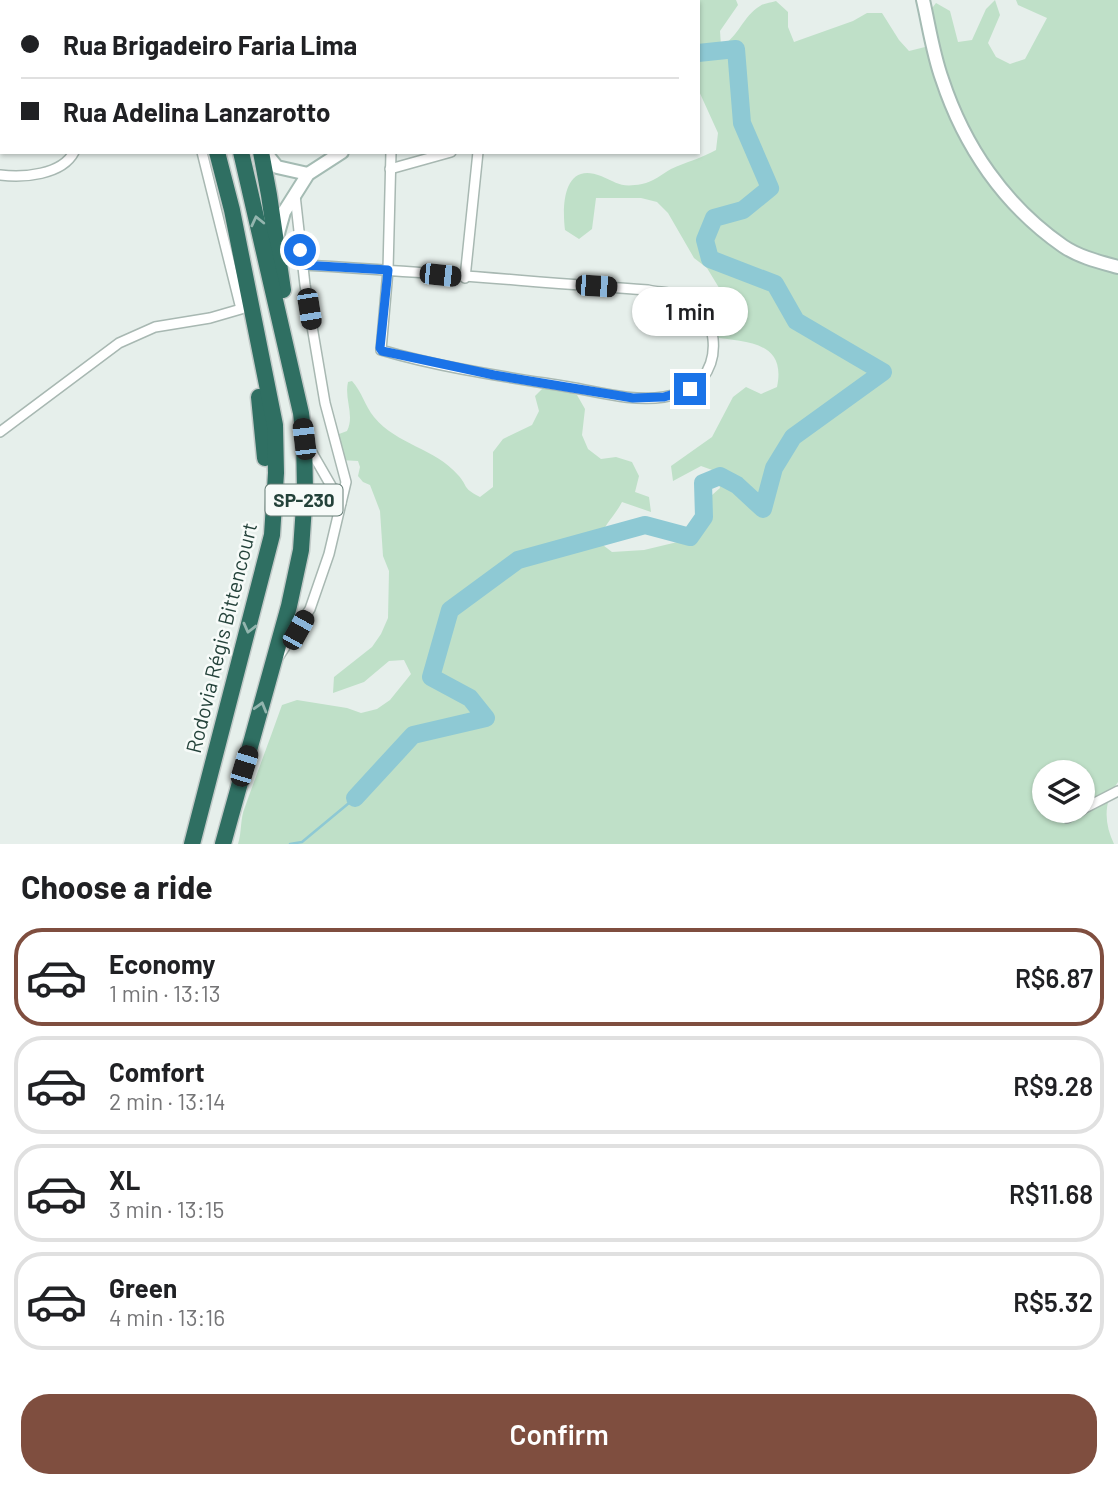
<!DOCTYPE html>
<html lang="en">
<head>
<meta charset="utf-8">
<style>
  :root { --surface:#fff; --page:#f2f2f2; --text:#202124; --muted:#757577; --line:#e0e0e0; --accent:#7f4e3f }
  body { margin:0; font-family:Barlow,sans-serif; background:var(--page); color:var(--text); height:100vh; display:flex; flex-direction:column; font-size:26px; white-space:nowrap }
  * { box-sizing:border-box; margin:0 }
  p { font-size:23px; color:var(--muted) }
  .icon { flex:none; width:38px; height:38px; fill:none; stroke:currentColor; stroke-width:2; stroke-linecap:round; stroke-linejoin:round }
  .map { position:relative; height:844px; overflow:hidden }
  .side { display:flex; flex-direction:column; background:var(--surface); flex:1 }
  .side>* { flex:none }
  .guide { position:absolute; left:0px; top:0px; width:700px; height:154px; box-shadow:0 2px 5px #0004; display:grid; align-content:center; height:154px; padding:0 21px; background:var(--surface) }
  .controls { position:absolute; left:1032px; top:760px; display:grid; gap:14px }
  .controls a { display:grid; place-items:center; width:63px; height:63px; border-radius:50%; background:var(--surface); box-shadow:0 2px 5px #0004; font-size:35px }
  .end { position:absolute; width:32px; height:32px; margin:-16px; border:9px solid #1a73e8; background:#fff; box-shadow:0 0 0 4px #fff }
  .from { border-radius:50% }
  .bubble { position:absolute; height:49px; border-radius:24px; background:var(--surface); box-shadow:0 2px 5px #0004; font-size:23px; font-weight:600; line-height:49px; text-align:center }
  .car { position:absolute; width:21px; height:42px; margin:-21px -10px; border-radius:9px; box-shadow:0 0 5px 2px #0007; background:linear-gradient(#222 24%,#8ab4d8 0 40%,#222 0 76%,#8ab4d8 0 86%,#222 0) }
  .guide b { display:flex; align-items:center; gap:24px; height:66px; font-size:26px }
  .guide b+b { border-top:2px solid var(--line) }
  .guide i { width:18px; height:18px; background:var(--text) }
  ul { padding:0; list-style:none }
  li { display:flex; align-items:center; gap:21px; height:98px; margin:0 14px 10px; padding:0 7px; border:4px solid var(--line); border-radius:28px }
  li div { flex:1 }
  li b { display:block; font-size:26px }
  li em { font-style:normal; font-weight:600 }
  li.active { border-color:var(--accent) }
  li>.icon { width:63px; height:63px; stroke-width:1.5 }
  h2 { padding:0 21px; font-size:32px; line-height:84px }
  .cta { display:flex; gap:14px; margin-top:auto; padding:14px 21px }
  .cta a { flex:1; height:80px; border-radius:28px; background:var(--accent); color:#fff; font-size:28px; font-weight:600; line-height:80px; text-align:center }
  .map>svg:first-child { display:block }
</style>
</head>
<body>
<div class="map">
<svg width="1118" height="844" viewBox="0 0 1118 844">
  <rect width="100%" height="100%" fill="#e6efeb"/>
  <path fill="#bfe0c8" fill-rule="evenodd" d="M534,0H736L738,5L720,31L721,46C738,38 743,16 760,6C764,3 771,3 776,1L788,12V27L794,42L853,21L867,13H882L899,40L909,51L925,47L928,31L926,16L936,3L950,11L958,42L972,40L986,9L995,0L1000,15L988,43L996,57L1010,64L1025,59L1047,18L1018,5L1016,0H1118V782C1103,802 1104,823 1114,844H238C242,832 240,818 245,807C257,773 270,739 282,705L297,700L347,708L361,713L377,709L390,700L411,674L404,660L389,661L364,682L333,693L334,677L372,647L381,634L388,618L389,571L383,556L380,511L370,485L363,482L358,476L360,467L358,461L340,460L335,450L339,434L347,431C355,415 344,399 348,382L352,381C362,392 365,406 374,417C397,445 435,448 458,475C469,487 461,487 480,497L493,487V452L503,439L532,425L539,411L535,396L546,385L577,395L585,409L582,435L588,449L601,459L616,457L632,462L639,476L635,492L649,497L651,512L622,502C613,519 604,523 599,542L612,552L644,550L690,539L695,525L696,509L720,488L715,471L701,466L673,481L671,466L712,437L733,397L746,387L761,394L777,387C787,340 744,342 712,337L710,322L723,313L724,296L707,268L694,258L668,213L657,202L641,198H596L592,229L579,239L565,230C562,206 563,161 601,176C618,183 620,188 642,184C653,182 662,174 671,169C686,162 702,158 716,150L718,133L698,89V2ZM1045,772H1083V810H1045Z"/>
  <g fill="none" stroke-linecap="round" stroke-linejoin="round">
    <path stroke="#8ec9d4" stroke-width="2.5" d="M290,844L302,842L355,798"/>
    <g stroke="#8ec9d4" stroke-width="18">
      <path d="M595,0L596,2"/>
      <path d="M355,798L413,735L486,718L470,698L431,677L450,610L518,560L645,525L690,537L704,517L703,483L720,476L737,485L763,509L774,468L793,437L883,372L796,321L775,284L710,259L705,240L714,218L743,210L770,188L742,123L736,49L698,53"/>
    </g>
    <g stroke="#a8b8b2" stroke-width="12">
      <g id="street">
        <path d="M151,0L152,2"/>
        <path d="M489,0V2"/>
        <path d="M36,2L37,0"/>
        <path d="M0,19L2,0"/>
        <path d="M390,169L451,152"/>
        <path d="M0,175C23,178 62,175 74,152"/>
        <path d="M303,265C418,271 533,282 648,290C662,293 683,293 694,302C716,321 720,356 702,379C694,389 677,395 664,397C633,402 599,392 569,387C507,377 442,368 381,350L388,270L391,152"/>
        <path d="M465,278L478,152"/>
        <path d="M0,432L119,343L155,327L210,318L241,309L202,152"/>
        <path d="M307,444L341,503"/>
        <path d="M279,656L310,609L329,554L346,482L325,403L305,285L295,195"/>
        <path d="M1083,809L1118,791"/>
        <path d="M1067,818L1082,810"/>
      </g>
    </g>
    <g stroke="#a4bbb3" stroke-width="16">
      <g id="secondary">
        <path d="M923,0C929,26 933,54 942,79C964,146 1004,205 1063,246C1079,257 1100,262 1118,267"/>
        <path d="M432,2L433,0"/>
        <path d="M265,152L277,167L308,174"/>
        <path d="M277,237L284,212L308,174L342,152"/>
      </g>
    </g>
    <g stroke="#c2cac8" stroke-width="19">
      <g id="highway">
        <path d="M161,0L162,2"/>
        <path d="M173,0V2"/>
        <path d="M201,0V2"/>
        <path d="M221,0V2"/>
        <path d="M261,152L269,195L283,290"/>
        <path d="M259,397L265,458"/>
        <path d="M192,844L272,535L276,473L275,425L232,210L217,152"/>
        <path d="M223,844L289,606L301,550L305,491L304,439L301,413L241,152"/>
      </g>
    </g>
    <use href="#street" stroke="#fff" stroke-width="9"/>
    <use href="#secondary" stroke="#fff" stroke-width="12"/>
    <use href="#highway" stroke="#2f6f62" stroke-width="16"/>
  </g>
  <defs><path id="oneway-chevron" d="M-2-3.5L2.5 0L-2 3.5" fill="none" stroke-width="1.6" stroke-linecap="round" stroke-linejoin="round" transform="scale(1.75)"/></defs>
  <g stroke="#93b5ae">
    <use href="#oneway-chevron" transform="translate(257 221) rotate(-103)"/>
    <use href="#oneway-chevron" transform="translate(249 628) rotate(104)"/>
    <use href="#oneway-chevron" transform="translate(261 707) rotate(-74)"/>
  </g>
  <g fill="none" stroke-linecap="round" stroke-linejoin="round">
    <path stroke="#1a73e8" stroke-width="9" d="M300,250L303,265L388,270L380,348L382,351L494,375L633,398L664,397L690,389"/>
  </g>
  <g text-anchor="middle" stroke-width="5" stroke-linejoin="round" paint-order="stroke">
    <rect fill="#f7fbf9" stroke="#637a73" stroke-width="2" x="265.5" y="484.5" width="77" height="31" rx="5"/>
    <g font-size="19" font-weight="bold" fill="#24423a">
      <text x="304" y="507">SP-230</text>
    </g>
    <g font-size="21" fill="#24423a" stroke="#f7fbf9">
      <text transform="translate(222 638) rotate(-76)" y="7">Rodovia Régis Bittencourt</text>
    </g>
  </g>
</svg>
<div class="controls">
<a><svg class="icon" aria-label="layers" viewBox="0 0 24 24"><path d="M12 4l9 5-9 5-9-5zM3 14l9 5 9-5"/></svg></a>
</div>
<i class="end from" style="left:300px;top:250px"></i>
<i class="end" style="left:690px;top:389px"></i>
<div class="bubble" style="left:632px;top:287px;width:116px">1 min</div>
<i class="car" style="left:440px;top:275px;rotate:96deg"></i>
<i class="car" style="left:596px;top:286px;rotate:94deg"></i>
<i class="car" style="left:309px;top:309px;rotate:171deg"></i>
<i class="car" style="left:304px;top:439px;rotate:353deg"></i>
<i class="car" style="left:298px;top:630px;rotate:29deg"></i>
<i class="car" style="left:244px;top:766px;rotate:17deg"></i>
<div class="guide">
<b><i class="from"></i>Rua Brigadeiro Faria Lima</b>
<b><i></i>Rua Adelina Lanzarotto</b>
</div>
</div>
<section class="side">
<h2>Choose a ride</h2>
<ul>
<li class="active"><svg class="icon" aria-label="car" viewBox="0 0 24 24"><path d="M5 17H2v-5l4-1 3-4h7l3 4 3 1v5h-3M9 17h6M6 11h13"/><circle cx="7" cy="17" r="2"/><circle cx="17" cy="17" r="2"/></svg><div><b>Economy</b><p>1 min · 13:13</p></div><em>R$6.87</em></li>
<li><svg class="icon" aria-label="car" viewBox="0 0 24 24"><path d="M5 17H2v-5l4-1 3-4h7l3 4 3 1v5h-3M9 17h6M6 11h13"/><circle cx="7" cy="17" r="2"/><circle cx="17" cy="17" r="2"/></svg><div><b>Comfort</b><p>2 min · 13:14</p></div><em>R$9.28</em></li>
<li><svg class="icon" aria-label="car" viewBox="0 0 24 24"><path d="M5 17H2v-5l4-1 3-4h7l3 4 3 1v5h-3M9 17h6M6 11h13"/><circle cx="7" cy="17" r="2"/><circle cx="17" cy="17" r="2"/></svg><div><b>XL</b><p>3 min · 13:15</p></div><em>R$11.68</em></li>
<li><svg class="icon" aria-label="car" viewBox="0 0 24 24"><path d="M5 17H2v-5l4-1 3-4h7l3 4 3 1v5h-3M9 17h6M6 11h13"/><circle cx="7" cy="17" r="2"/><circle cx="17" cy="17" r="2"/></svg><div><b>Green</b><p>4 min · 13:16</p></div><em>R$5.32</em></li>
</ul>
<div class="cta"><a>Confirm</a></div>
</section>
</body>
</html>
